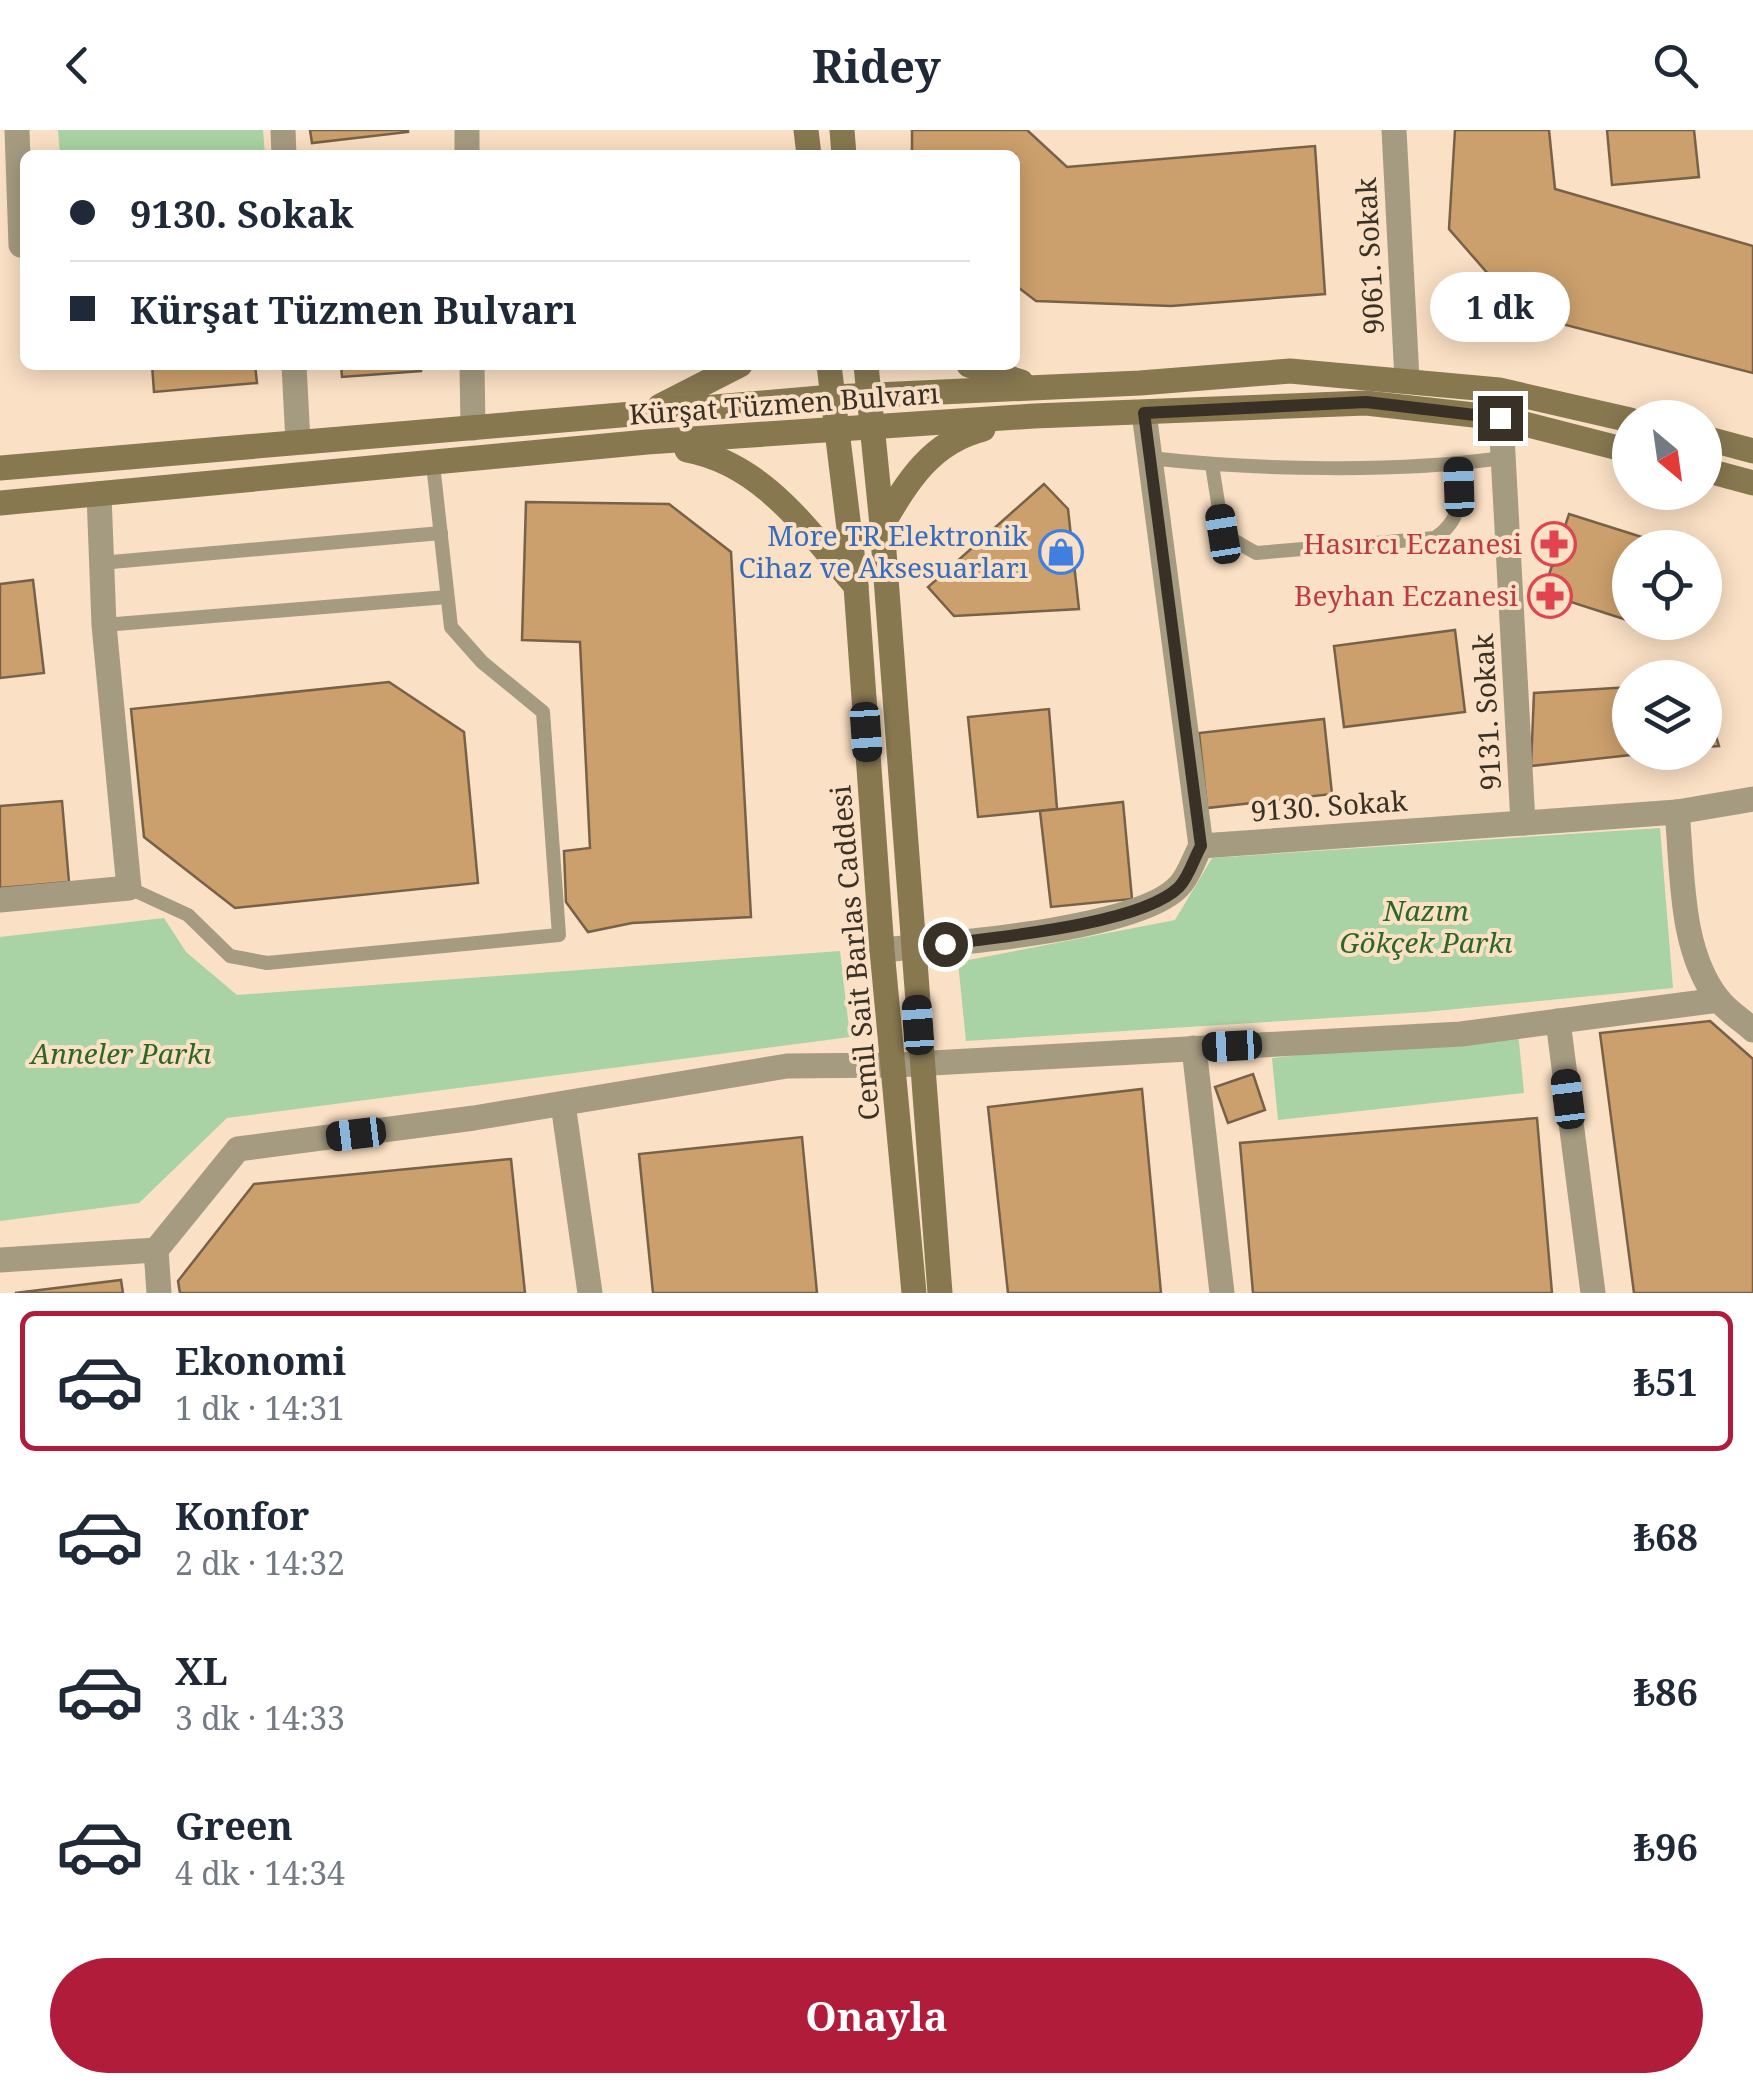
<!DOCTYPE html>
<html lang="tr">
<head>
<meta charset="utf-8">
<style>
  :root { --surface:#fff; --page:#f6f6f7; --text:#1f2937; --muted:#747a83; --line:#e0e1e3; --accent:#b01c3a }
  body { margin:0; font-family:"Noto Serif",serif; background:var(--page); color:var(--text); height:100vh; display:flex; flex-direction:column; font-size:38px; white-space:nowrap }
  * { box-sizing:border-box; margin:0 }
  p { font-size:32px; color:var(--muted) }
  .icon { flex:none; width:55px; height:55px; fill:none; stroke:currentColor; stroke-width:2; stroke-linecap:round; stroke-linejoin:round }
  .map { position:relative; height:1163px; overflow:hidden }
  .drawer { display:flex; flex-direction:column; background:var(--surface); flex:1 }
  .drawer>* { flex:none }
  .banner { position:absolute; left:20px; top:20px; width:1000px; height:220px; border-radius:15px; box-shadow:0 5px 25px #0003; display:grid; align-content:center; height:220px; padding:0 50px; background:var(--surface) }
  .needle { width:65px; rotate:151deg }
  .tools { position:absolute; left:1612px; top:270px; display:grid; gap:20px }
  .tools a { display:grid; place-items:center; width:110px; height:110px; border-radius:50%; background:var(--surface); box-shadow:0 5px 25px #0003; font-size:50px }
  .end { position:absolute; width:45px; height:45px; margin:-22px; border:12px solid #3a3126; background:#fff; box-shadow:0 0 0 5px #fff }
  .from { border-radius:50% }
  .bubble { position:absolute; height:70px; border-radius:35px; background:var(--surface); box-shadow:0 5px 25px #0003; font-size:32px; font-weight:700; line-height:70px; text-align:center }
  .car { position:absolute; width:30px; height:60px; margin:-30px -15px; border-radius:12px; box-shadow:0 0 8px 2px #0007; background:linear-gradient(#222 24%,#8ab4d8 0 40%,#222 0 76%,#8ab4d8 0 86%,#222 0) }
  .banner b { display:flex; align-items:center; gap:35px; height:95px; font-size:38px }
  .banner b+b { border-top:2px solid var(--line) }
  .banner i { width:25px; height:25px; background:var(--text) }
  ul { padding:18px 0 0; list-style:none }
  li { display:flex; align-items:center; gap:30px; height:140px; margin:0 20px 15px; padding:0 30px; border:5px solid transparent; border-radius:15px }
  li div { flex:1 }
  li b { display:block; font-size:38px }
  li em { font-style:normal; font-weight:700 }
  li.active { border-color:var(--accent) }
  li>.icon { width:90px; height:90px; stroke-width:1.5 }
  .action { display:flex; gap:20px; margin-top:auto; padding:20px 50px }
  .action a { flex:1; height:115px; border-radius:60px; background:var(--accent); color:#fff; font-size:40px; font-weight:700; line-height:115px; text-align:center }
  header { display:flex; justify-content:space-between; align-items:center; height:130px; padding:0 50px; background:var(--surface); font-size:45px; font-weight:700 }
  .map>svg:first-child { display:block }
</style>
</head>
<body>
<header><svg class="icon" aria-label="back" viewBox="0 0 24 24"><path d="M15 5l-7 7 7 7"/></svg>Ridey<svg class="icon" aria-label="search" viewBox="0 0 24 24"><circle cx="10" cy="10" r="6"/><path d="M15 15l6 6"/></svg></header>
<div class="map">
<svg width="1753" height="1163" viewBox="0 0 1753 1163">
  <rect width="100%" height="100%" fill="#fae0c4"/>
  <g fill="#aad3a5">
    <path d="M58,0H263L265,25H60Z"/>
    <path d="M1660,698L1673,858L1425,882L966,911L958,832L1175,790L1212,728Z"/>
    <path d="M164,788L186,822L237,865L840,821L850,907L227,988L139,1073L0,1091V807Z"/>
    <path d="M1518,902L1524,963L1278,990L1272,928Z"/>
  </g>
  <g fill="#cca06c" stroke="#776148" stroke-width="2.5">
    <path d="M310,0H408V2L312,13Z"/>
    <path d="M912,0H1027L1067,37L1315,16L1325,164L1171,176L1036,171L1015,155V25H912Z"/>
    <path d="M1455,0H1549L1555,59L1753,116V243L1523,184L1449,99Z"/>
    <path d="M1607,0H1694L1699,47L1612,55Z"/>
    <path d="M152,235H255L257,253L154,262Z"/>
    <path d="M341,235H421V241L342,247Z"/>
    <path d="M1044,354L1068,379L1079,479L954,486L928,457Z"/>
    <path d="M526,372L669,374L731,422L751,787L632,793L588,802L566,772L564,721L590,718L580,512L522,510Z"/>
    <path d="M1569,384L1667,415L1630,418V491L1543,463Z"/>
    <path d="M33,450L44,543L0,548V454Z"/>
    <path d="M1455,500L1465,582L1344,597L1334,516Z"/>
    <path d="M389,552L464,602L478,753L235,778L144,707L131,579Z"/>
    <path d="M1630,557V622H1658L1531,636L1534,563Z"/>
    <path d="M1705,571L1719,616L1705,617Z"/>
    <path d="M1049,579L1057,679L978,687L968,587Z"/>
    <path d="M1324,589L1332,664L1207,678L1199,603Z"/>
    <path d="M62,671L69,752L0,758V676Z"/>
    <path d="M1123,672L1132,769L1051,777L1040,681Z"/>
    <path d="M1710,891L1753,929V1163H1634L1600,903Z"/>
    <path d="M1253,944L1265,980L1228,993L1215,957Z"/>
    <path d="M1142,959L1161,1163H1008L988,977Z"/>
    <path d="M1537,988L1552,1163H1253L1240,1013Z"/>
    <path d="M802,1007L817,1163H653L639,1024Z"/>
    <path d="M511,1029L525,1163H180L178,1151L254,1054Z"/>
    <path d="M121,1150L123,1163H15L64,1157Z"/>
  </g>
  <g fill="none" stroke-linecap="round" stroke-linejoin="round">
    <g stroke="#a59b81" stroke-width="14">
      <path d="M1150,328C1255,340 1398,343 1502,328"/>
      <path d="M1212,335L1223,404L1256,423L1435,408C1464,388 1459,367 1458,334"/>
      <path d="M100,433L441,403"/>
      <path d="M104,495L447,467"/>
      <path d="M129,758L188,785L230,826L267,833L559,805L543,582L482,532L451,497L433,334"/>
    </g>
    <g stroke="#a59b81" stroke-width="25">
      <path d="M17,0L21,115"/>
      <path d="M283,0L284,25"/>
      <path d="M467,0V25"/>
      <path d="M1394,0L1407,249"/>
      <path d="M294,235L298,312"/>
      <path d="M472,235L473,298"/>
      <path d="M1144,283L1201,716"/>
      <path d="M1501,288L1523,693"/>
      <path d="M1677,682C1683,742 1679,819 1718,869C1727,881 1742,890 1753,900"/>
      <path d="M0,770L129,758L104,495L99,364"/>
      <path d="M882,820C946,814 1139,800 1179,756C1189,746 1194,728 1201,716L1677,682L1753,669"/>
      <path d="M1558,891L1593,1163"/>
      <path d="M1194,918L1222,1163"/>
      <path d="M563,974L590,1163"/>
      <path d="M0,1130L156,1120"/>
      <path d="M159,1163L156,1120L238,1019L474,988L787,936L896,935L1461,904L1719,870"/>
    </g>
    <g stroke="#877850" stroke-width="25">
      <path d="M806,0L809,25"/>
      <path d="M842,0L844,25"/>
      <path d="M829,235L856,456L882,820L914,1163"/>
      <path d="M866,235L882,395L940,1163"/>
      <path d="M969,235L1021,252"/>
      <path d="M660,276L740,235"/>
      <path d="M1705,308L1753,321"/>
      <path d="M687,320C763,334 807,400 856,456"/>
      <path d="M0,338L832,267L1140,253L1290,241L1499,260L1630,290"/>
      <path d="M1705,340L1753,353"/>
      <path d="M0,373L647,312L1034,286L1366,273L1501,288L1630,321"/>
      <path d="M882,395C908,351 931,312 983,299"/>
    </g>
  </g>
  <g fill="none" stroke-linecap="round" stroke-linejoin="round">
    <path stroke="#3a3126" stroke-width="12" d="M945,814C999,807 1142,794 1179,757C1189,747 1194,728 1201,716L1144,283L1366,272L1500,288"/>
  </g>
  <defs>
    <g id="pharmacy-ring" transform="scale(2.25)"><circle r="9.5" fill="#fae0c4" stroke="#e0444e" stroke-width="1.5"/><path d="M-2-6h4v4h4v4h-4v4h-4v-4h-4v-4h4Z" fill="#e0444e"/></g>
    <g id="shop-ring" transform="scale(2.25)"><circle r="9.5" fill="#fae0c4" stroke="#3f7fe0" stroke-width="1.5"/><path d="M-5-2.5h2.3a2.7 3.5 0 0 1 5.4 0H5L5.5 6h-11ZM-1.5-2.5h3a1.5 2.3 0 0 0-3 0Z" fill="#3f7fe0"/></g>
  </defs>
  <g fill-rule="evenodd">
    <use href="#pharmacy-ring" x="1554" y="414"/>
    <use href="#shop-ring" x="1061" y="422"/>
    <use href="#pharmacy-ring" x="1550" y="466"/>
  </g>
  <g text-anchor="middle" stroke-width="8" stroke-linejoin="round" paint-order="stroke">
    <g font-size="28" fill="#3a3126" stroke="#fae0c4">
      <text transform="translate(1370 126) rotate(-93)" y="10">9061. Sokak</text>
      <text transform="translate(784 274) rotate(-4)" y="10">Kürşat Tüzmen Bulvarı</text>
      <text transform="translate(1487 582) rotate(-93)" y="10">9131. Sokak</text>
      <text transform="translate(1329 676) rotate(-4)" y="10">9130. Sokak</text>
      <text transform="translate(855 823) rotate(-95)" y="10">Cemil Sait Barlas Caddesi</text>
    </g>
    <g font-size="28" fill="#366cbe" stroke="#fae0c4" text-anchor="end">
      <text x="1028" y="416">More TR Elektronik<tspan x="1028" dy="32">Cihaz ve Aksesuarları</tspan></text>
    </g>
    <g font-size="28" fill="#be3a42" stroke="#fae0c4" text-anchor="end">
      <text x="1522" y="424">Hasırcı Eczanesi</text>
      <text x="1518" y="476">Beyhan Eczanesi</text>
    </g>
    <g font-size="28" font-style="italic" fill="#2c6725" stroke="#fae0c4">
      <text x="1426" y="791">Nazım<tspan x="1426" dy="32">Gökçek Parkı</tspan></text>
      <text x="121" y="934">Anneler Parkı</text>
    </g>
  </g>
</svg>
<div class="tools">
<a><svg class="needle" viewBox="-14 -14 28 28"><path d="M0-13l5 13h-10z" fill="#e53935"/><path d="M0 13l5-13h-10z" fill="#747a83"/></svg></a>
<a><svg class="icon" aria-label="locate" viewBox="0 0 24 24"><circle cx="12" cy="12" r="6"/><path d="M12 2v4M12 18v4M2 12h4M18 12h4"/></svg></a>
<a><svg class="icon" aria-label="layers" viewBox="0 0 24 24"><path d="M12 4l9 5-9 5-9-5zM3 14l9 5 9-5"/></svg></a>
</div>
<i class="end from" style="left:945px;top:814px"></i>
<i class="end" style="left:1500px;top:288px"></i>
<div class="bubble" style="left:1430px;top:142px;width:140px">1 dk</div>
<i class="car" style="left:1459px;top:357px;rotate:358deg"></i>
<i class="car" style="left:1223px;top:404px;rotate:351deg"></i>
<i class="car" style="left:866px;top:602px;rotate:176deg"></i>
<i class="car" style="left:918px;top:895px;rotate:356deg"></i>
<i class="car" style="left:1232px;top:916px;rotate:267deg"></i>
<i class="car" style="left:1568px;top:969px;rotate:353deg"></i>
<i class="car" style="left:356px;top:1004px;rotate:263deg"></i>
<div class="banner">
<b><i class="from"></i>9130. Sokak</b>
<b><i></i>Kürşat Tüzmen Bulvarı</b>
</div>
</div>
<section class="drawer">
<ul>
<li class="active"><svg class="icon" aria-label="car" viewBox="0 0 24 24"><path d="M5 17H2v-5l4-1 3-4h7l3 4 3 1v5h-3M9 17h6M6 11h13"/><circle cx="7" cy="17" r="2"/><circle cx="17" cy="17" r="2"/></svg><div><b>Ekonomi</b><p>1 dk · 14:31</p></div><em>₺51</em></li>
<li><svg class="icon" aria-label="car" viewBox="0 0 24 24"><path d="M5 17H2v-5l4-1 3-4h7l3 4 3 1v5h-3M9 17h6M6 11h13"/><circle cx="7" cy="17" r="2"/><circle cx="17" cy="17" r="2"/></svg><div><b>Konfor</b><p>2 dk · 14:32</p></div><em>₺68</em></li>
<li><svg class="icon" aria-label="car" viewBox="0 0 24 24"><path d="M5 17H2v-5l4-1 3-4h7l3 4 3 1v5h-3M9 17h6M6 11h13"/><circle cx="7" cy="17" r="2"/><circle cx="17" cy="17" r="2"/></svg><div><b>XL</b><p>3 dk · 14:33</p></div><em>₺86</em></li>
<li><svg class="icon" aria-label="car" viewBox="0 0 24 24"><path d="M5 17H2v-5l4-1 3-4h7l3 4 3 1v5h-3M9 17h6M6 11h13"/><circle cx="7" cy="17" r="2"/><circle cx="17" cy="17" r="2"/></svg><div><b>Green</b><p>4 dk · 14:34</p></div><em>₺96</em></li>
</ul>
<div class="action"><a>Onayla</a></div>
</section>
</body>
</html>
